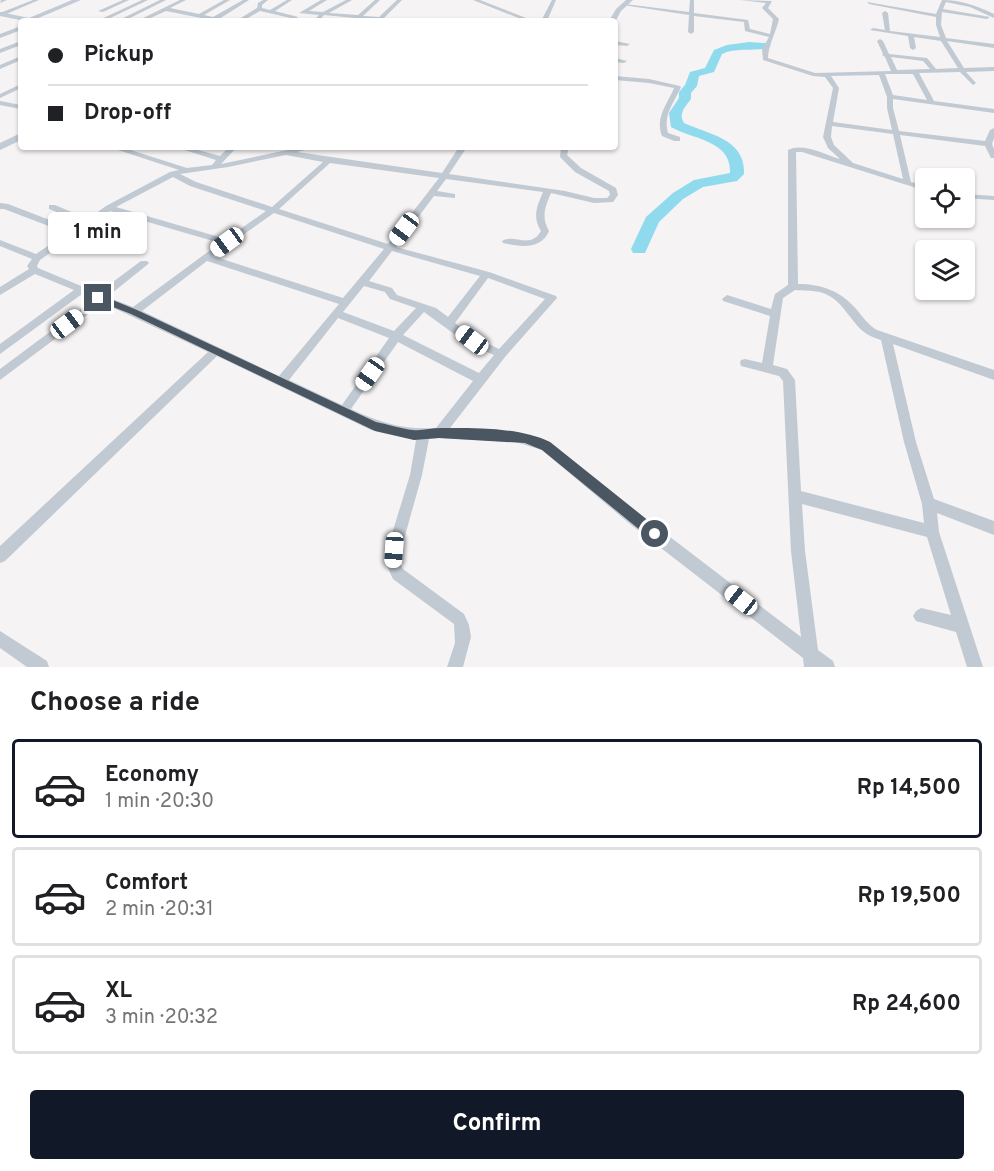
<!DOCTYPE html>
<html lang="en">
<head>
<meta charset="utf-8">
<style>
  :root { --surface:#fff; --page:#f6f6f6; --text:#202124; --muted:#757577; --line:#e0e0e0; --accent:#111827 }
  body { margin:0; font-family:Overpass,sans-serif; background:var(--page); color:var(--text); height:100vh; display:flex; flex-direction:column; font-size:22px; white-space:nowrap }
  * { box-sizing:border-box; margin:0 }
  p { font-size:20px; color:var(--muted) }
  .icon { flex:none; width:33px; height:33px; fill:none; stroke:currentColor; stroke-width:2; stroke-linecap:round; stroke-linejoin:round }
  .map { position:relative; height:667px; overflow:hidden }
  .panel { display:flex; flex-direction:column; background:var(--surface); flex:1 }
  .panel>* { flex:none }
  .banner { position:absolute; left:18px; top:18px; width:600px; height:132px; border-radius:6px; box-shadow:0 2px 4px #0004; display:grid; align-content:center; height:132px; padding:0 30px; background:var(--surface) }
  .controls { position:absolute; left:915px; top:168px; display:grid; gap:12px }
  .controls a { display:grid; place-items:center; width:60px; height:60px; border-radius:6px; background:var(--surface); box-shadow:0 2px 4px #0004; font-size:30px }
  .end { position:absolute; width:27px; height:27px; margin:-14px; border:8px solid #4a5661; background:#fff; box-shadow:0 0 0 3px #fff }
  .from { border-radius:50% }
  .bubble { position:absolute; height:42px; border-radius:6px; background:var(--surface); box-shadow:0 2px 4px #0004; font-size:20px; font-weight:700; line-height:42px; text-align:center }
  .car { position:absolute; width:18px; height:36px; margin:-18px -9px; border-radius:8px; box-shadow:0 0 4px 2px #0007; background:linear-gradient(#fff 24%,#345 0 40%,#fff 0 76%,#345 0 86%,#fff 0) }
  .banner b { display:flex; align-items:center; gap:21px; height:57px; font-size:22px }
  .banner b+b { border-top:2px solid var(--line) }
  .banner i { width:15px; height:15px; background:var(--text) }
  ul { padding:0; list-style:none }
  li { display:flex; align-items:center; gap:18px; height:99px; margin:0 12px 9px; padding:0 18px; border:3px solid var(--line); border-radius:6px }
  li div { flex:1 }
  li b { display:block; font-size:22px }
  li em { font-style:normal; font-weight:700 }
  li.on { border-color:var(--accent) }
  li>.icon { width:54px; height:54px; stroke-width:1.5 }
  h2 { padding:0 30px; font-size:27px; line-height:72px }
  .button { display:flex; gap:12px; margin-top:auto; padding:12px 30px }
  .button a { flex:1; height:69px; border-radius:6px; background:var(--accent); color:#fff; font-size:24px; font-weight:700; line-height:69px; text-align:center }
  .map>svg:first-child { display:block }
</style>
</head>
<body>
<div class="map">
<svg width="994" height="667" viewBox="0 0 994 667">
  <rect width="100%" height="100%" fill="#f5f3f3"/>
  <g fill="none" stroke-linecap="round" stroke-linejoin="round">
    <path fill="#90daee" fill-rule="evenodd" d="M749,42L766,43L771,46C761,53 737,46 722,54L714,72L699,76L697,86L691,93V99C685,107 678,114 684,123C708,134 746,139 744,174L737,181L703,187L683,199L659,222L645,253H633L631,249L646,217L673,193L694,180L730,173C732,140 691,139 671,127L669,113L679,98V92L685,85L690,72L705,68L714,50L727,45Z"/>
    <g fill="#c1cad2" fill-rule="evenodd">
      <path d="M1,0H7L0,3Z"/>
      <path d="M33,0H39L4,15H0V13Z"/>
      <path d="M123,0H129L103,12L98,11Z"/>
      <path d="M142,0H148L104,21H97Z"/>
      <path d="M160,0H166L124,21H117Z"/>
      <path d="M180,0H186L170,8L199,14L224,0H230L204,15L213,17L243,0H249L216,21L166,11L144,21H137Z"/>
      <path d="M263,0H268L262,5V8L270,10L287,0H292L275,11L298,17L295,19L260,11L243,21H236L257,8L258,3Z"/>
      <path d="M321,0H327L309,11L323,12L346,0H352L329,13L358,15L375,0H380L363,16L379,17L397,0H402L381,21L360,19L357,21L355,18L324,15L319,21H313L319,15L299,13Z"/>
      <path d="M473,0H480L534,21H526Z"/>
      <path d="M552,0H556L547,21H541Z"/>
      <path d="M690,0H694V13L748,20L750,29L770,34L773,19L762,8L766,3L740,0L772,1L768,8L779,19C776,32 768,46 768,58L815,73L891,71L885,57L882,55L883,54L877,41L880,39L883,41L889,54L927,58L936,69L958,68L941,41L914,37L916,48L913,50L910,48L908,36L870,30L873,28L885,30L882,13L885,11L888,13L890,31L940,37L936,25V17L869,4L867,2L936,14L942,0C961,0 977,6 994,14V18L970,7L946,2L943,9L990,17L987,19L942,12L941,25L946,38L994,44V48L947,41L964,68L994,67V71L966,72L976,83L973,85L960,72L919,73L934,101L994,109V113L893,99V108L899,131L985,141L990,130L994,128V138L992,144L994,149V158H991L985,146L900,135L911,182L926,186V191L802,152H796L798,284C822,284 841,291 857,310C863,317 868,325 877,330L994,370V380L893,344L916,442L934,499L994,521V535L937,513L939,532L983,667H967L956,632L916,621L913,616L916,611L921,608L951,615L927,537L802,504L805,551L818,650L833,661L835,667H804L803,658L630,524L542,450L516,442L439,438L429,439L422,475L401,550L400,563L403,569L464,614L469,625L471,637L463,667H447L455,643L454,624L393,579L386,564L387,550L410,475L416,440L371,430L217,356L5,561L0,563V546L208,352L103,303L0,380V369L94,299L82,294L0,354V344L74,290L35,274L0,295V287L29,269L27,266L32,259L0,246V240L36,254L67,233L4,209H0V203L8,204L73,229L82,222L49,209V205H55L88,219L106,206L170,172L179,170L109,147H121L187,168L212,165L216,160L175,147H187L220,156L229,147H237L221,164L302,147H316L297,152L442,173L459,147H467L449,174L565,191L594,198H607L610,195L609,191L575,172L560,157L561,147H569L567,155L581,168L616,188L618,195L613,202L594,203L551,193C545,207 541,217 549,231C541,250 520,247 503,243L502,241C514,233 530,250 541,231C532,217 537,206 543,192L446,179L437,191L455,194V198L434,196L396,247L489,272L556,296L557,298L505,357L450,428L516,432L550,442L640,514L801,637L791,551L783,381L779,376L745,367L741,366L740,363L741,360L745,359L762,363L770,316L723,301L722,299L727,295L771,309L775,294L788,285V150C802,142 826,155 840,159L828,148L823,137L833,88L825,77L813,76L763,60L762,49L769,37L745,31L744,22L694,16V32L691,34L688,32L689,15L623,5L625,4L689,12ZM891,57L923,61L930,69L897,70ZM885,74H913L927,100L893,95ZM879,75L887,97V108L892,130L833,122L839,88L831,76ZM832,126L893,134L903,179L853,163L834,145L831,137ZM286,155L323,162L272,207L196,182L180,174L228,167ZM330,163L439,178L388,244L279,209ZM173,177L190,186L266,211L226,239L116,207ZM110,211L220,243L133,307L107,297L147,265L149,263L147,261H141L98,293L38,268L37,266L40,260ZM274,213L384,249L343,298L213,256ZM392,251L480,276L448,317L436,308L397,295L392,288L369,281ZM207,261L339,304L279,376L142,311ZM488,278L545,299L499,349L476,338L455,323ZM364,286L385,292L390,299L416,308L394,331L343,312ZM795,290C804,291 814,290 823,293C843,300 849,320 864,332C869,336 875,338 881,340L904,442L922,504L924,523L801,491L795,380L787,369L773,365L783,298ZM424,312L468,344L494,355L479,373L403,335ZM338,318L389,338L342,405L289,380ZM398,342L473,381L436,428C403,430 381,423 351,409Z"/>
      <path d="M21,26V30L0,38V34Z"/>
      <path d="M21,41V45L0,53V49Z"/>
      <path d="M615,41L630,44L627,46L615,45Z"/>
      <path d="M21,56V60L0,69V65Z"/>
      <path d="M615,58L627,61L624,63L615,62Z"/>
      <path d="M615,76L649,79L680,86L681,87C674,103 663,114 668,133L680,137V141H674L662,136C655,117 667,105 674,88L649,83L615,80Z"/>
      <path d="M21,84V88L0,98V94Z"/>
      <path d="M0,101L21,105V109L0,105Z"/>
      <path d="M964,194L994,196V200L964,198Z"/>
      <path d="M0,631L47,661L49,667H27L0,648Z"/>
    </g>
    <g fill="#c1cbd6" fill-rule="evenodd">
      <path d="M72,0H81L36,19L38,21H25L0,16V12L29,18Z"/>
      <path d="M626,0H633L621,11L615,22L609,21L616,9Z"/>
      <path d="M21,133V140L0,150V143Z"/>
    </g>
  </g>
  <path fill="#4a5661" d="M98,294L137,310L376,422C388,424 401,429 413,430C422,431 431,428 441,428C476,428 518,427 550,442L660,530L662,534L660,539L655,541L651,539L542,450L525,443L439,438L414,440L375,431L131,314L95,300V295Z"/>
</svg>
<div class="controls">
<a><svg class="icon" aria-label="locate" viewBox="0 0 24 24"><circle cx="12" cy="12" r="6"/><path d="M12 2v4M12 18v4M2 12h4M18 12h4"/></svg></a>
<a><svg class="icon" aria-label="layers" viewBox="0 0 24 24"><path d="M12 4l9 5-9 5-9-5zM3 14l9 5 9-5"/></svg></a>
</div>
<i class="end from" style="left:655px;top:534px"></i>
<i class="end" style="left:98px;top:298px"></i>
<div class="bubble" style="left:48px;top:212px;width:99px">1 min</div>
<i class="car" style="left:404px;top:229px;rotate:217deg"></i>
<i class="car" style="left:227px;top:242px;rotate:234deg"></i>
<i class="car" style="left:67px;top:324px;rotate:53deg"></i>
<i class="car" style="left:472px;top:340px;rotate:307deg"></i>
<i class="car" style="left:370px;top:374px;rotate:215deg"></i>
<i class="car" style="left:394px;top:550px;rotate:184deg"></i>
<i class="car" style="left:741px;top:600px;rotate:308deg"></i>
<div class="banner">
<b><i class="from"></i>Pickup</b>
<b><i></i>Drop-off</b>
</div>
</div>
<section class="panel">
<h2>Choose a ride</h2>
<ul>
<li class="on"><svg class="icon" aria-label="car" viewBox="0 0 24 24"><path d="M5 17H2v-5l4-1 3-4h7l3 4 3 1v5h-3M9 17h6M6 11h13"/><circle cx="7" cy="17" r="2"/><circle cx="17" cy="17" r="2"/></svg><div><b>Economy</b><p>1 min · 20:30</p></div><em>Rp 14,500</em></li>
<li><svg class="icon" aria-label="car" viewBox="0 0 24 24"><path d="M5 17H2v-5l4-1 3-4h7l3 4 3 1v5h-3M9 17h6M6 11h13"/><circle cx="7" cy="17" r="2"/><circle cx="17" cy="17" r="2"/></svg><div><b>Comfort</b><p>2 min · 20:31</p></div><em>Rp 19,500</em></li>
<li><svg class="icon" aria-label="car" viewBox="0 0 24 24"><path d="M5 17H2v-5l4-1 3-4h7l3 4 3 1v5h-3M9 17h6M6 11h13"/><circle cx="7" cy="17" r="2"/><circle cx="17" cy="17" r="2"/></svg><div><b>XL</b><p>3 min · 20:32</p></div><em>Rp 24,600</em></li>
</ul>
<div class="button"><a>Confirm</a></div>
</section>
</body>
</html>
